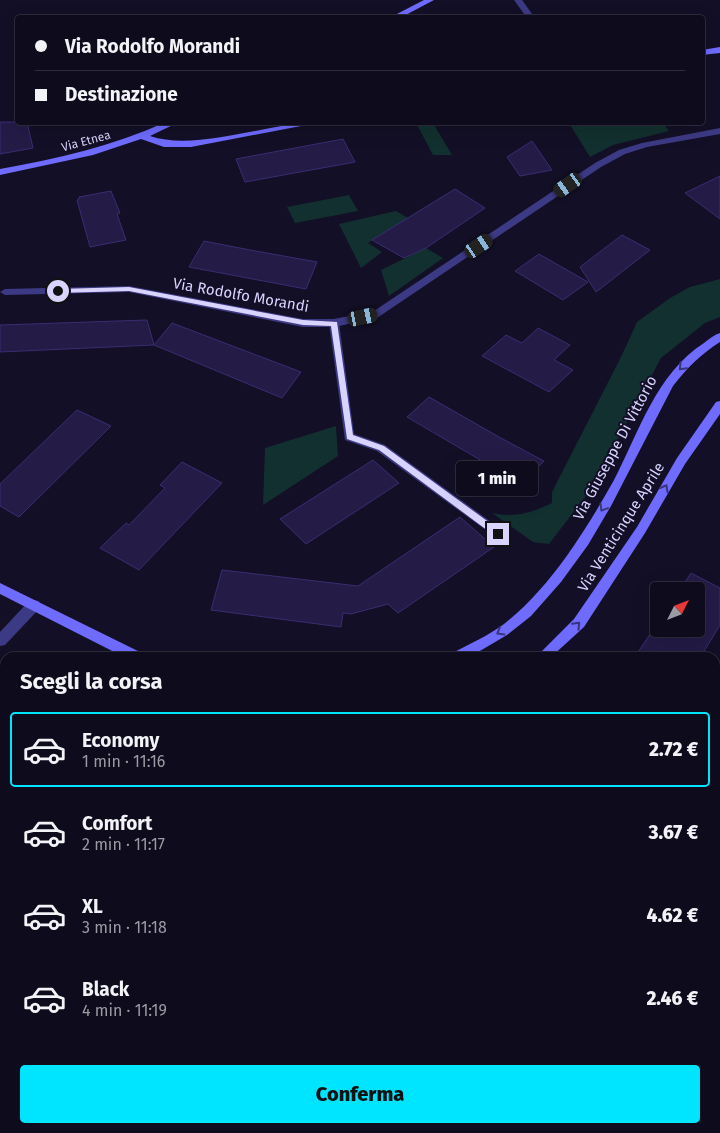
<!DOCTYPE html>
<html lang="it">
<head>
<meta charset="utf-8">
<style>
  :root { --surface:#0e0b1c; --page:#1c1929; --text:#f1f3f6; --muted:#9b9ba3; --line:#2e2b3b; --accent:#00e5ff }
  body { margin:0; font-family:"Fira Sans",sans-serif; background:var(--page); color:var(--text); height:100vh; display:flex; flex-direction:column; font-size:19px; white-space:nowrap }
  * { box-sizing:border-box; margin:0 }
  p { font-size:16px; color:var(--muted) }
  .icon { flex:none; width:28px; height:28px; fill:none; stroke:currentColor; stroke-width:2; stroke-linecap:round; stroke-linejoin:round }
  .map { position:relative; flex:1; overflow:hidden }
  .drawer { position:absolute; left:0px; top:652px; width:720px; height:481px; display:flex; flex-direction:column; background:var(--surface); border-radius:15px 15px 0 0; box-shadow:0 5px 20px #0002,0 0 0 1px var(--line) }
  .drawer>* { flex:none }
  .banner { position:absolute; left:15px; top:15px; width:690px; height:110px; border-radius:5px; box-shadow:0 5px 20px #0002,0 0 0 1px var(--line); display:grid; align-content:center; height:110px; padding:0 20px; background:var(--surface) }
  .needle { width:32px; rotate:48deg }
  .fabs { position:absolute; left:650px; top:582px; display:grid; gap:10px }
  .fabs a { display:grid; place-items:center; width:55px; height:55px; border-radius:5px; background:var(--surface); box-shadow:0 5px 20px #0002,0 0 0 1px var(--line); font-size:25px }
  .end { position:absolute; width:22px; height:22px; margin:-11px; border:6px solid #d9d4ff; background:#111; box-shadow:0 0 0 2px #111 }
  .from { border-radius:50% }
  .bubble { position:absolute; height:35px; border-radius:5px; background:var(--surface); box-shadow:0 5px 20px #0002,0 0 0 1px var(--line); font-size:16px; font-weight:800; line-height:35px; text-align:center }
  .car { position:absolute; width:15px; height:30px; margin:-15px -8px; border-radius:6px; box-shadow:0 0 4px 1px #0007; background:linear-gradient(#222 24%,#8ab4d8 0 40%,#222 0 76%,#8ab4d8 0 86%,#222 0) }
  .banner b { display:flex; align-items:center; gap:18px; height:48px; font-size:19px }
  .banner b+b { border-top:1px solid var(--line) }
  .banner i { width:12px; height:12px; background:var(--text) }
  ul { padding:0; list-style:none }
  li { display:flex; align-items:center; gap:15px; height:75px; margin:0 10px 8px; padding:0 10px; border:2px solid transparent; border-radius:5px }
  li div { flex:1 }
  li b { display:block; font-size:19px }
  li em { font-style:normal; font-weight:800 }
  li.active { border-color:var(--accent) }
  li>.icon { width:45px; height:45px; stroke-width:1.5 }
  h2 { padding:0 20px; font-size:22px; line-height:60px }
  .cta { display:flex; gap:10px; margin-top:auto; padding:10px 20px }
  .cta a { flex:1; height:58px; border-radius:5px; background:var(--accent); color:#111; font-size:20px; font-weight:800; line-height:58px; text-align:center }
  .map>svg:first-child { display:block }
</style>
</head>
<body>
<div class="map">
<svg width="720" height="1133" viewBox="0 0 720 1133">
  <rect width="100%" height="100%" fill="#130f26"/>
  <g fill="#12302f">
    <path d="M416,123H433L452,155H433Z"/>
    <path d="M569,123H663L669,131L613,145L590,157Z"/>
    <path d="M349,195L358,211L295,223L287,207Z"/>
    <path d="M396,211L408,218L368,243L382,252L361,268L339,224Z"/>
    <path d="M426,248L443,258L389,296L381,270Z"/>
    <path d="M720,279V317L705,323L661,358L592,488L549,544L533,542L492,513C515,518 531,513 552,503V492L622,355L637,322L670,298L690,287Z"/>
    <path d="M336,426L338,456L263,505L265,448Z"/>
    <path d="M1,668L5,670V781L0,777Z"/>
    <path d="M0,914L5,917V1054H0Z"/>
    <path d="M715,966L720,968V1133H36L37,1129H715Z"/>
  </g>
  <g fill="#241b47" stroke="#3b2d73">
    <path d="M0,122H27L33,148L0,154Z"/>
    <path d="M343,139L355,162L245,182L236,159Z"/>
    <path d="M532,141L552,170L520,176L507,157Z"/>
    <path d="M720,176V219L685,193Z"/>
    <path d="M455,189L485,208L426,248L404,258L372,240Z"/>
    <path d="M111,191L120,213L117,214L126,240L90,247L77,200L79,199V197Z"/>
    <path d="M622,235L650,250L596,292L580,267Z"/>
    <path d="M204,241L250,250L317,262L306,289L189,267Z"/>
    <path d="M539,254L588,282L563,300L515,271Z"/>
    <path d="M147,320L154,345L172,323L301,372L282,398L154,345L0,352V325Z"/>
    <path d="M538,328L570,345L554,360L573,370L549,392L482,356L506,335L522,343Z"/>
    <path d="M429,397L499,437L544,461L521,484L407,417Z"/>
    <path d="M77,410L111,426L19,517L0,506V484Z"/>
    <path d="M373,460L399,483L306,544L280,519Z"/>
    <path d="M182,462L222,483L139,570L100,548L126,523L129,525L165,488L160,485Z"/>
    <path d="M460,517L494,547L398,613L388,604L351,614L343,613L341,627L211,610L222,570L358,586Z"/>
    <path d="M691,573L720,588V625L700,658H634L659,621V629H696V591H679Z"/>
  </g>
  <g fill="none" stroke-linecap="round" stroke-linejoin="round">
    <g fill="#3d3a85" fill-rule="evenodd">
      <path d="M334,319L339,323L354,434L385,445L502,530L504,533L502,536H494L377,451L345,440L329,323Z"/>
      <path d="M34,600L39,601L40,605L39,609L5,645L0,646V632L29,601Z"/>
    </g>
    <g fill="#3d3a85" fill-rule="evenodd">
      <path d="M514,0H522L535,18H527Z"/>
      <path d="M720,128V134L647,147L625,154L601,167L377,318L334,327H303L129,292L5,295L0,292L5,289L129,286L303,319H334L374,311L595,163L619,150L642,143Z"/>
      <path d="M720,701V720L715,722V703Z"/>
      <path d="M715,945L720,946V962L715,961Z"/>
    </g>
    <g fill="#6f6bff" fill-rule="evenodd">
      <path d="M424,0H434L400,18H389Z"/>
      <path d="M720,47V53L702,55V50Z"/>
      <path d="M166,122H179L150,136C197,152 269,122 322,122L191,147H164L141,139L93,155L0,175V169C57,159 113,146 166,122Z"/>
      <path d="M720,333V342C701,354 687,368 673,386L611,506L588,545L561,582L531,616L507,635L468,658H450L451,654C469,644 488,636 504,624C528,605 548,582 566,557C583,533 599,507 614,480C639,432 656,374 704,343C709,339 714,335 720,333Z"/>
      <path d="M720,401V414L685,464L645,533L584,627L550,658H535L574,619L637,527L677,458L716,402Z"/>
      <path d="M0,583L144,654L145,658H126L0,594Z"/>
    </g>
  </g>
  <defs><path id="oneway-chevron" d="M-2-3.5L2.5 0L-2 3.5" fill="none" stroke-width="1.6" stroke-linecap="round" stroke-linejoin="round" transform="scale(1.25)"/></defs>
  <g stroke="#38347d">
    <use href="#oneway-chevron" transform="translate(682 367) rotate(134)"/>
    <use href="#oneway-chevron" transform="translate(665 488) rotate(-60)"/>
    <use href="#oneway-chevron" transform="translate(603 508) rotate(121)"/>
    <use href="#oneway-chevron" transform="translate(577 625) rotate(-47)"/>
    <use href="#oneway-chevron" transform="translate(500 632) rotate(150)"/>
  </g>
  <path fill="#d9d4ff" d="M129,287L303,320L337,322L353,435L384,446L501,531V536H495L379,450L347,439L331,326L303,325L129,291L58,293L55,291L58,289Z"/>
  <g text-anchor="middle" stroke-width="4" stroke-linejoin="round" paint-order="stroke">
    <g font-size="12" fill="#d9d4ff" stroke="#130f26">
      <text transform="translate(86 141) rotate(-15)" y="4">Via Etnea</text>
    </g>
    <g font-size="15" fill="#d9d4ff" stroke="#130f26">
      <text transform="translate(241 295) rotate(10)" y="5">Via Rodolfo Morandi</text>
      <text transform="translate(615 448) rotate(-62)" y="5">Via Giuseppe Di Vittorio</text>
      <text transform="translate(621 527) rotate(-58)" y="5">Via Venticinque Aprile</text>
    </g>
  </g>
</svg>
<div class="fabs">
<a><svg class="needle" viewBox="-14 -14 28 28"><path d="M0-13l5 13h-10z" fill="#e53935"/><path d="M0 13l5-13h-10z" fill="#9b9ba3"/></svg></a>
</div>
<i class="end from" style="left:58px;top:291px"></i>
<i class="end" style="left:498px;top:534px"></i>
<div class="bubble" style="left:456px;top:461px;width:82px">1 min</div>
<i class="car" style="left:568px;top:185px;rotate:235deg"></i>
<i class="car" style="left:479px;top:246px;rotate:56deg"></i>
<i class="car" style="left:363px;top:317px;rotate:78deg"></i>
<div class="banner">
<b><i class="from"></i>Via Rodolfo Morandi</b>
<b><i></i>Destinazione</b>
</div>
<section class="drawer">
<h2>Scegli la corsa</h2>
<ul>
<li class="active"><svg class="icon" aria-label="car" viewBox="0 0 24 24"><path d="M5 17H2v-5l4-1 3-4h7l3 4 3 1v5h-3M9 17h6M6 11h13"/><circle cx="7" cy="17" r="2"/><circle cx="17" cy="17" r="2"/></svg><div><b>Economy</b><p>1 min · 11:16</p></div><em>2.72 €</em></li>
<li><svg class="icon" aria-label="car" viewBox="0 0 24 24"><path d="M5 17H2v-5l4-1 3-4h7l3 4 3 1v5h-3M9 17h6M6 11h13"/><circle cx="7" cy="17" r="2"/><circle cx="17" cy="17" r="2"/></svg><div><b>Comfort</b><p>2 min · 11:17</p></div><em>3.67 €</em></li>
<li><svg class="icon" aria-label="car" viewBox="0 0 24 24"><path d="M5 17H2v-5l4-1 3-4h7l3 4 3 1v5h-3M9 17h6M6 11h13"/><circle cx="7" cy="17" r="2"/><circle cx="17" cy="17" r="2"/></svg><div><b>XL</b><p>3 min · 11:18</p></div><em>4.62 €</em></li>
<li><svg class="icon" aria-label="car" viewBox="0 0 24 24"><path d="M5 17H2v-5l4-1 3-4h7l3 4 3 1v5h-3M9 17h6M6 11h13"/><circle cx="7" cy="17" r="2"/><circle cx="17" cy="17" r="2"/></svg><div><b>Black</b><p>4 min · 11:19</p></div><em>2.46 €</em></li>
</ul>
<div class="cta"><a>Conferma</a></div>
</section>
</div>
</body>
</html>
